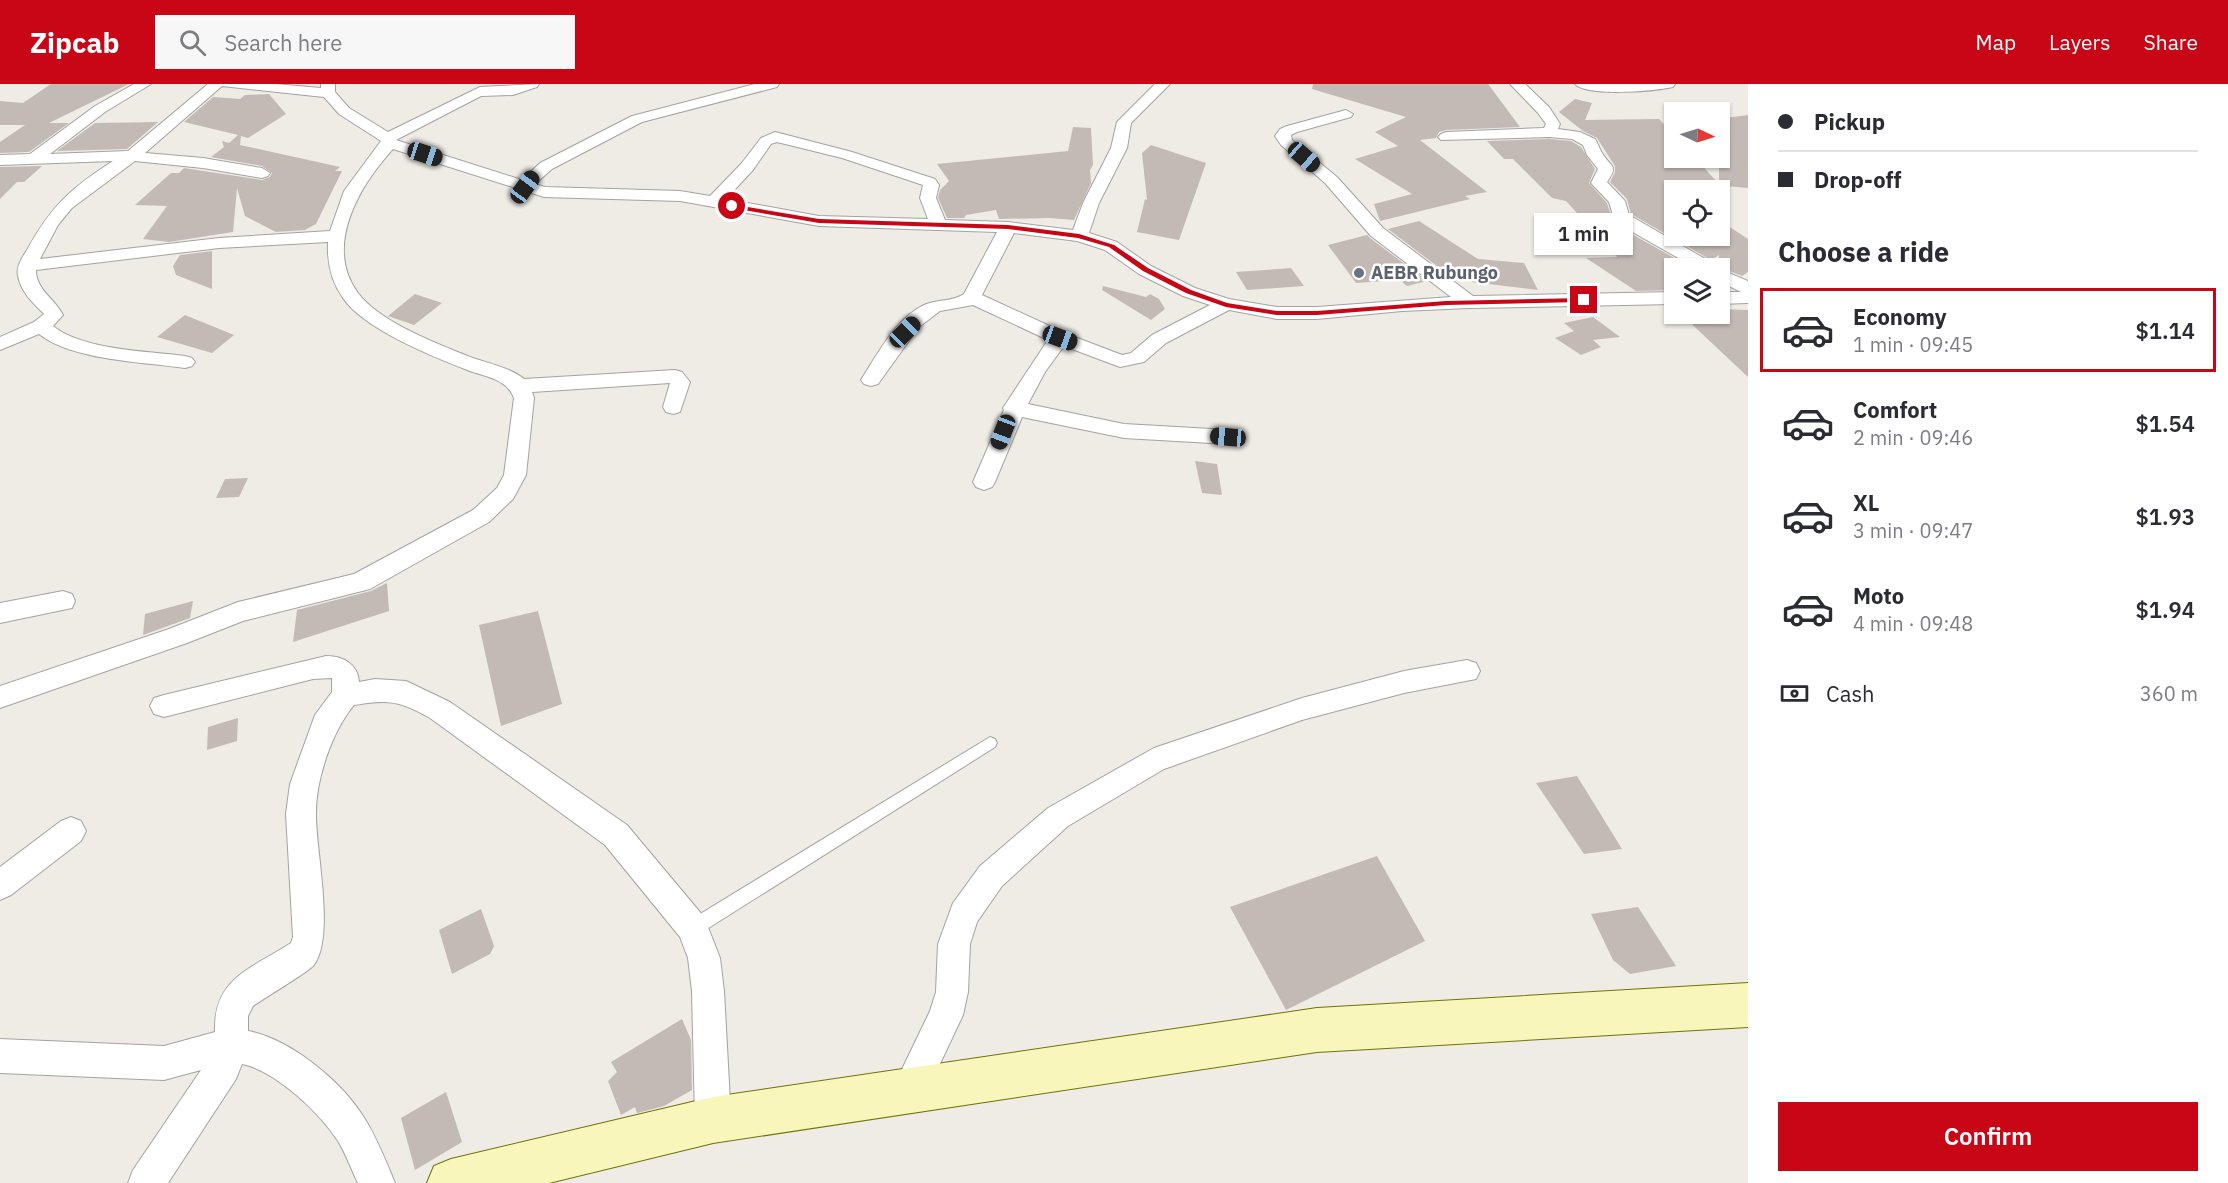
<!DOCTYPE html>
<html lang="en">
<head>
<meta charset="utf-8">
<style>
  :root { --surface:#fff; --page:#f7f7f7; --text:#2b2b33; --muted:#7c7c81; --line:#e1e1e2; --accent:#c80615 }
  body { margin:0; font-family:"IBM Plex Sans",sans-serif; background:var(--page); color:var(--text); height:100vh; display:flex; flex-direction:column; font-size:22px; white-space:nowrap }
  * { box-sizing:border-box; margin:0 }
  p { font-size:20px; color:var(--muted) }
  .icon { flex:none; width:33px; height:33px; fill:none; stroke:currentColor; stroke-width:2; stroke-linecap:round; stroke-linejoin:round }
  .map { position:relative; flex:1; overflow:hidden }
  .panel { display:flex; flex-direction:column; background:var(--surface); width:480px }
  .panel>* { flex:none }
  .hud { display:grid; align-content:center; height:132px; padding:0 30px; background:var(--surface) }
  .needle { width:39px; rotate:94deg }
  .tools { position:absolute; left:1664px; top:18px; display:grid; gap:12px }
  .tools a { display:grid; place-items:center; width:66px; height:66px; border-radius:0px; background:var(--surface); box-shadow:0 2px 4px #0004; font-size:30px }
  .end { position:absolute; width:27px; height:27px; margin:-14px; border:8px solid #c80615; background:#fff; box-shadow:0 0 0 3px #fff }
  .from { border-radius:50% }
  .bubble { position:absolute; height:42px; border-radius:0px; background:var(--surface); box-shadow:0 2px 4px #0004; font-size:20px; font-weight:600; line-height:42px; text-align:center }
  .car { position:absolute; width:18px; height:36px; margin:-18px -9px; border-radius:8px; box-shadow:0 0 4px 2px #0007; background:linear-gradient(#222 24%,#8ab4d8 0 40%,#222 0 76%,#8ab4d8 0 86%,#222 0) }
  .hud b { display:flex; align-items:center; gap:21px; height:57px; font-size:22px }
  .hud b+b { border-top:2px solid var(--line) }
  .hud i { width:15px; height:15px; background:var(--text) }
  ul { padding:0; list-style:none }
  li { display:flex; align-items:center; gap:18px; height:84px; margin:0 12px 9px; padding:0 18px; border:3px solid transparent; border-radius:0px }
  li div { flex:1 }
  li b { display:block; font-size:22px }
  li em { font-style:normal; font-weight:600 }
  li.active { border-color:var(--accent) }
  li>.icon { width:54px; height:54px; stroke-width:1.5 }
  h2 { padding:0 30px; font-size:27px; line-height:72px }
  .pay { display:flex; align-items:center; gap:15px; height:66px; padding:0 30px; font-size:22px }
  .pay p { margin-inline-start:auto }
  .button { display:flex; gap:12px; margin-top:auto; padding:12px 30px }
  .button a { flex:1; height:69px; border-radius:0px; background:var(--accent); color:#fff; font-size:24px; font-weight:600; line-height:69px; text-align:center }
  header { display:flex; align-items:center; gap:36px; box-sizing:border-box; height:84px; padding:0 30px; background:var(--accent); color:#fff }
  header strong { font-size:28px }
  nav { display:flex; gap:33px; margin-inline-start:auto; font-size:21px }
  .search { width:420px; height:54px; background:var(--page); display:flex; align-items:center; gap:15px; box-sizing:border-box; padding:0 21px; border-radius:0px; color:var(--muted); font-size:22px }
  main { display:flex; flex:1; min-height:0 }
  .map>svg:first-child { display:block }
</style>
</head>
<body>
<header>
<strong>Zipcab</strong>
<div class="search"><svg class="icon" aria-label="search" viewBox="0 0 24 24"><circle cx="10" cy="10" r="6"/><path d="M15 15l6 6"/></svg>Search here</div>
<nav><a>Map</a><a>Layers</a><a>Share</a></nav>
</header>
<main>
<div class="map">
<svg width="1748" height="1099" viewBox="0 0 1748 1099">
  <rect width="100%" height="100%" fill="#efebe5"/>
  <g fill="#c4bab5">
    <path d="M51,0H129L49,39H69L29,68L0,69V58L25,41H0V17L23,19Z"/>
    <path d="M1313,0H1488L1520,43L1446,46L1439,48L1436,54L1420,56L1487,108L1465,112L1470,115L1380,137L1374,120L1412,110L1355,75L1398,62L1375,48L1406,33L1312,5Z"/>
    <path d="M269,10L286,30L248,54L241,52L240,61L340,83L335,87H342L316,140L305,146L276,148L245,132L237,104L233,148L169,158L143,155L167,122L135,121L171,89H179L184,84L262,96L270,93L272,89L262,82L211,73L224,63L222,57L229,59L238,51L184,38L213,13L240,15L245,11Z"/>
    <path d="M1575,15L1592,19L1585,36L1659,35L1674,51V74H1695L1719,100V35L1748,31V104L1693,99L1698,106H1674V152H1719V136L1748,155V188L1742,192L1719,183V171L1711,176L1631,130L1627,115L1610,98L1615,88V82L1597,54L1583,47L1559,28Z"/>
    <path d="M158,38L127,65L57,67L95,39Z"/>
    <path d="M1073,43L1091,44L1093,81L1090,86L1091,99L1074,136L1049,134L999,135L996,126L966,131L964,134H947L938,114L940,106L949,97L937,80L1068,67Z"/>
    <path d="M1549,55L1571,57L1581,63L1595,85L1589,99L1607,119L1614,140L1692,184H1674V206L1636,207L1586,174L1617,173L1566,117L1552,114L1513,75H1504L1487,57Z"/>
    <path d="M1151,61L1206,79L1179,156L1137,148L1145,115L1147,116L1142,69Z"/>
    <path d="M42,82L24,98H17L0,115V83Z"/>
    <path d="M1419,137L1478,175L1524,179L1538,206L1472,198L1467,188L1450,192L1388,145Z"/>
    <path d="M1367,151L1370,154L1427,197L1407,202L1400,196L1356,199L1328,161Z"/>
    <path d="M212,167V205L176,191L173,182L180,171Z"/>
    <path d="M1291,184L1304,202L1247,206L1236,188Z"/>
    <path d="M1103,202L1146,213L1150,210L1159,215L1165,225L1151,236L1102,206Z"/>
    <path d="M415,210L442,219L414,241L388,232Z"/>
    <path d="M1719,225L1748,226V293L1681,230H1719Z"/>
    <path d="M185,231L234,251L212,269L157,253Z"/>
    <path d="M1593,233L1620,253L1593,256L1601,263L1581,271L1555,254L1574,247L1564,239Z"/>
    <path d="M1195,377L1217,380L1222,411L1202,409Z"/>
    <path d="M248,394L239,413L216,414L225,395Z"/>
    <path d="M387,499L389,527L293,558L297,526L371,507Z"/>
    <path d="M193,517L190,534L143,551L145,530Z"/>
    <path d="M538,527L562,620L501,642L479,541Z"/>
    <path d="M238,634L237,657L207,666L208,643Z"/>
    <path d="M1577,692L1622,765L1584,770L1536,699Z"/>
    <path d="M1377,772L1425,857L1286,926L1230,823Z"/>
    <path d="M1638,823L1676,882L1630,890L1613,876L1591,830Z"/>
    <path d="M481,825L494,862L490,870L452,890L439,846Z"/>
    <path d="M682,935L691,956L692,1006L664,1022L637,1029L635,1023L621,1031L608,997L617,988L611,978Z"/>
    <path d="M446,1008L462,1058L415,1086L401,1034Z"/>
  </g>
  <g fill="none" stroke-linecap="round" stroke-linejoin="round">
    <g stroke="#a3a3a3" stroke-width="2">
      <path id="lane" d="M990,653L995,655L997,659L995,663L699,850L693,852L687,850L685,844L687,838Z"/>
    </g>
    <g stroke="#a3a3a3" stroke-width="2">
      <g id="street">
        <path d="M134,0H151L105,28L50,70L128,67L208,0H275L321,4V0H335V8L349,24L388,48L480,3L539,0L537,3L513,11L481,12L396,56L522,96L540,79L632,32L755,0H779L777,3L642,38L552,85L535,100L545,103L680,107L710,112L741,80L761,54L775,48L852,68L935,95L939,101L936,114L945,136L1008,138L1073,146L1083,119L1111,64L1117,38L1155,0H1170L1131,39L1127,64L1099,119L1089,149L1117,158L1151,182L1195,204L1229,215L1277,223H1317L1451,213L1371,152L1325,99L1281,61L1275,52L1280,45L1287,42L1346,26L1353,30L1351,33L1297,48L1291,51L1292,56L1337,93L1383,144L1473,212L1674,208V220L1469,224L1402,227L1317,235H1277L1229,226L1166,259L1144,278L1120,283L1064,262L1045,288L1028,320L1124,340L1229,346L1237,348L1240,353L1237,358L1229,360L1124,354L1022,333L995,398L992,403L984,406L976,403L973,398L1004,326L1003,324L1048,256L973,221L940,227L919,243L878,300L871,302L864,300L861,296C877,271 896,234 924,221C937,215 952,218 964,210L997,148L819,142L680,117L544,113L393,65C360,101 323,162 358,209C379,237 433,258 465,271C484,279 508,282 524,295L675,286L682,288L690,298L680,328L673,330L666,328L663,323L670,299L532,308L534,314L526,391L513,415L489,438L370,505L243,537L187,559L0,624V602L169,545L238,518L354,490L473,426L497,404L504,391L514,314C506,293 483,293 465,285C431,272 363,244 343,214C331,197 327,178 328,158L219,164L36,186C36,206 55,215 63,231L53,242C82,266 147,267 185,272L192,274L195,278L192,282L185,284C143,278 71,276 39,250L0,266V253L34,238L44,230C33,219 21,208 18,192C16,182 22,174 27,166C51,122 71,104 113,77L0,81V71L30,70L95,22ZM222,2L324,13L339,30L381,57L344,107L330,147L219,154L40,175L58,141L72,124L135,77L203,84L262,94L268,92L270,89L262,84L203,74L145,69ZM777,58L842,74L923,101L920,114L928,135L819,132L726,115L753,86L771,60ZM1014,149L1077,157L1105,166L1139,190L1183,212L1210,221L1152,251L1131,269L1122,271L1067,250L982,211Z"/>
        <path d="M1510,0H1525L1549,23L1560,40L1558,45L1580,48L1595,55C1598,59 1599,64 1602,69C1611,84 1619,80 1607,98L1625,117L1629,131L1714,180L1717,184H1696L1615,138L1609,118L1591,99L1598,85L1587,71L1583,61L1572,55L1549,53L1441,56L1438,53L1441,50L1446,48L1544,44L1546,40L1538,29Z"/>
        <path d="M1575,0H1675L1673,3C1655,7 1587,13 1575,0Z"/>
        <path d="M1719,185L1748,197V219L1719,220V208H1741L1719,197Z"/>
        <path d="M63,507L72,510L75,517L72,524L0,539V519Z"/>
        <path d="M326,572C343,572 358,580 359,598L375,595L406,597L450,618L627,741L704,833L720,874L724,907L731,1036L726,1049L713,1054L700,1049L695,1036L692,907L688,874L680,853L605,761L430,634C400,617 389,615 354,621C332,647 315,697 316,732C316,768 335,852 314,881C307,889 264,914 253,922L248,932V947C290,955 340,996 363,1032C376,1052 386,1077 395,1099H358C351,1085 346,1070 338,1057C319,1028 276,987 242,980L236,995L168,1099H128L133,1086L201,986L164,996L0,989V955L164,962L215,948C213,894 251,885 291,859L293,853L286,730L290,700L315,631L332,608V594L313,595L164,633L154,630L150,622L154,614L164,611Z"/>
        <path d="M1467,576L1476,579L1480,587L1476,595L1404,609L1302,636L1164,685L1068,742L1002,802L977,838L970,860L968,908L963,931L922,1018L910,1024L898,1018L892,1006L930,927L936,908L938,860L953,819L980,782L1048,724L1154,664L1302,614L1404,587Z"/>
        <path d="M71,733L81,737L86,747L81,757L11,811L0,816V783L61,737Z"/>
      </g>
    </g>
    <g stroke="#707308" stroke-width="2">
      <path id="secondary" d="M1748,899V943L1317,968L713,1059L549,1099H427L434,1082L451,1075L713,1013L1317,924Z"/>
    </g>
    <use href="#lane" fill="#fff" fill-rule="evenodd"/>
    <use href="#street" fill="#fff" fill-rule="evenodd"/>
    <use href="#secondary" fill="#f8f6bb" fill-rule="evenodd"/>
  </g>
  <path fill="#c80615" d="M730,120L819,135L1008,141L1079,150L1114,161L1148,184L1191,206L1227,219L1277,227H1317L1446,217L1584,214L1588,216L1584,218L1446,221L1317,231H1277L1226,223L1186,209L1143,187L1109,163L1078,154L1008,145L819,139L732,124Z"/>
  <circle fill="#6b7280" stroke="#fff" stroke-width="2" cx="1359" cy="189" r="6"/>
  <g text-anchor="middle" stroke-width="5" stroke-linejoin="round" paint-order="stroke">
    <g font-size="18" font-weight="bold" fill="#5b616d" stroke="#fff" text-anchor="start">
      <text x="1371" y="195">AEBR Rubungo</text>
    </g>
  </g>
</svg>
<div class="tools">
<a><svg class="needle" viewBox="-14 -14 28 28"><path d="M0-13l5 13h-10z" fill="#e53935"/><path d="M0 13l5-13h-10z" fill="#7c7c81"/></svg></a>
<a><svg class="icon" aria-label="locate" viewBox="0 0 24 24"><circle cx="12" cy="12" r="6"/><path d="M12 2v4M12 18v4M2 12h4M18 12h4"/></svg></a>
<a><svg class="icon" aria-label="layers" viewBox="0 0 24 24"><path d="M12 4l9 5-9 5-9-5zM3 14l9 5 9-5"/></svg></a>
</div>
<i class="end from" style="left:732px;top:122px"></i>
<i class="end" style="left:1584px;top:216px"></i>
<div class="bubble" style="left:1534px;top:129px;width:99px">1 min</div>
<i class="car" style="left:425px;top:70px;rotate:108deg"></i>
<i class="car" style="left:1304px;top:73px;rotate:131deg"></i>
<i class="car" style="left:525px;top:103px;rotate:36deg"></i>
<i class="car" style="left:905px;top:248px;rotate:45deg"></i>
<i class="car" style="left:1060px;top:254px;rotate:110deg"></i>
<i class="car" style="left:1003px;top:348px;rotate:201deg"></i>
<i class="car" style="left:1228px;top:353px;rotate:275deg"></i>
</div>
<section class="panel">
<div class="hud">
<b><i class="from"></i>Pickup</b>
<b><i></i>Drop-off</b>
</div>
<h2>Choose a ride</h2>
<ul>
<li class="active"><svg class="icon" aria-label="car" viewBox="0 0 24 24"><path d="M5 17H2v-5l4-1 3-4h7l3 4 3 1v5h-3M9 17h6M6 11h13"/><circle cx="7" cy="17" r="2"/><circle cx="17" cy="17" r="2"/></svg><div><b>Economy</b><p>1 min · 09:45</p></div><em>$1.14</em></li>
<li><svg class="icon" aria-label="car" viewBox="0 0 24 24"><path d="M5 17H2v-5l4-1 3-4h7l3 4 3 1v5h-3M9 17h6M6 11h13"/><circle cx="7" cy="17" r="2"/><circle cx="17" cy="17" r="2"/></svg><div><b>Comfort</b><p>2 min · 09:46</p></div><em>$1.54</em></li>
<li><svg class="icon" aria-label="car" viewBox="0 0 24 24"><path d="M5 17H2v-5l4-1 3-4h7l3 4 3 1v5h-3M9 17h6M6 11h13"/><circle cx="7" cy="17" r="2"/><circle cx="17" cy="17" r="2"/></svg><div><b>XL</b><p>3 min · 09:47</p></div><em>$1.93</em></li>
<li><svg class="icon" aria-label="car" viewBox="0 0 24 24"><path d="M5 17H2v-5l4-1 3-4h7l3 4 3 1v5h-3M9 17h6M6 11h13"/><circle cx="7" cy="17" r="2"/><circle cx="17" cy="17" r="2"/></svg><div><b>Moto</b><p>4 min · 09:48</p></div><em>$1.94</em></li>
</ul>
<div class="pay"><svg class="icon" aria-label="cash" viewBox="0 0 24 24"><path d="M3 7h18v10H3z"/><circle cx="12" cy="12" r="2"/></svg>Cash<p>360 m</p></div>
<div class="button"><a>Confirm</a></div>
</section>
</main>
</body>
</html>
